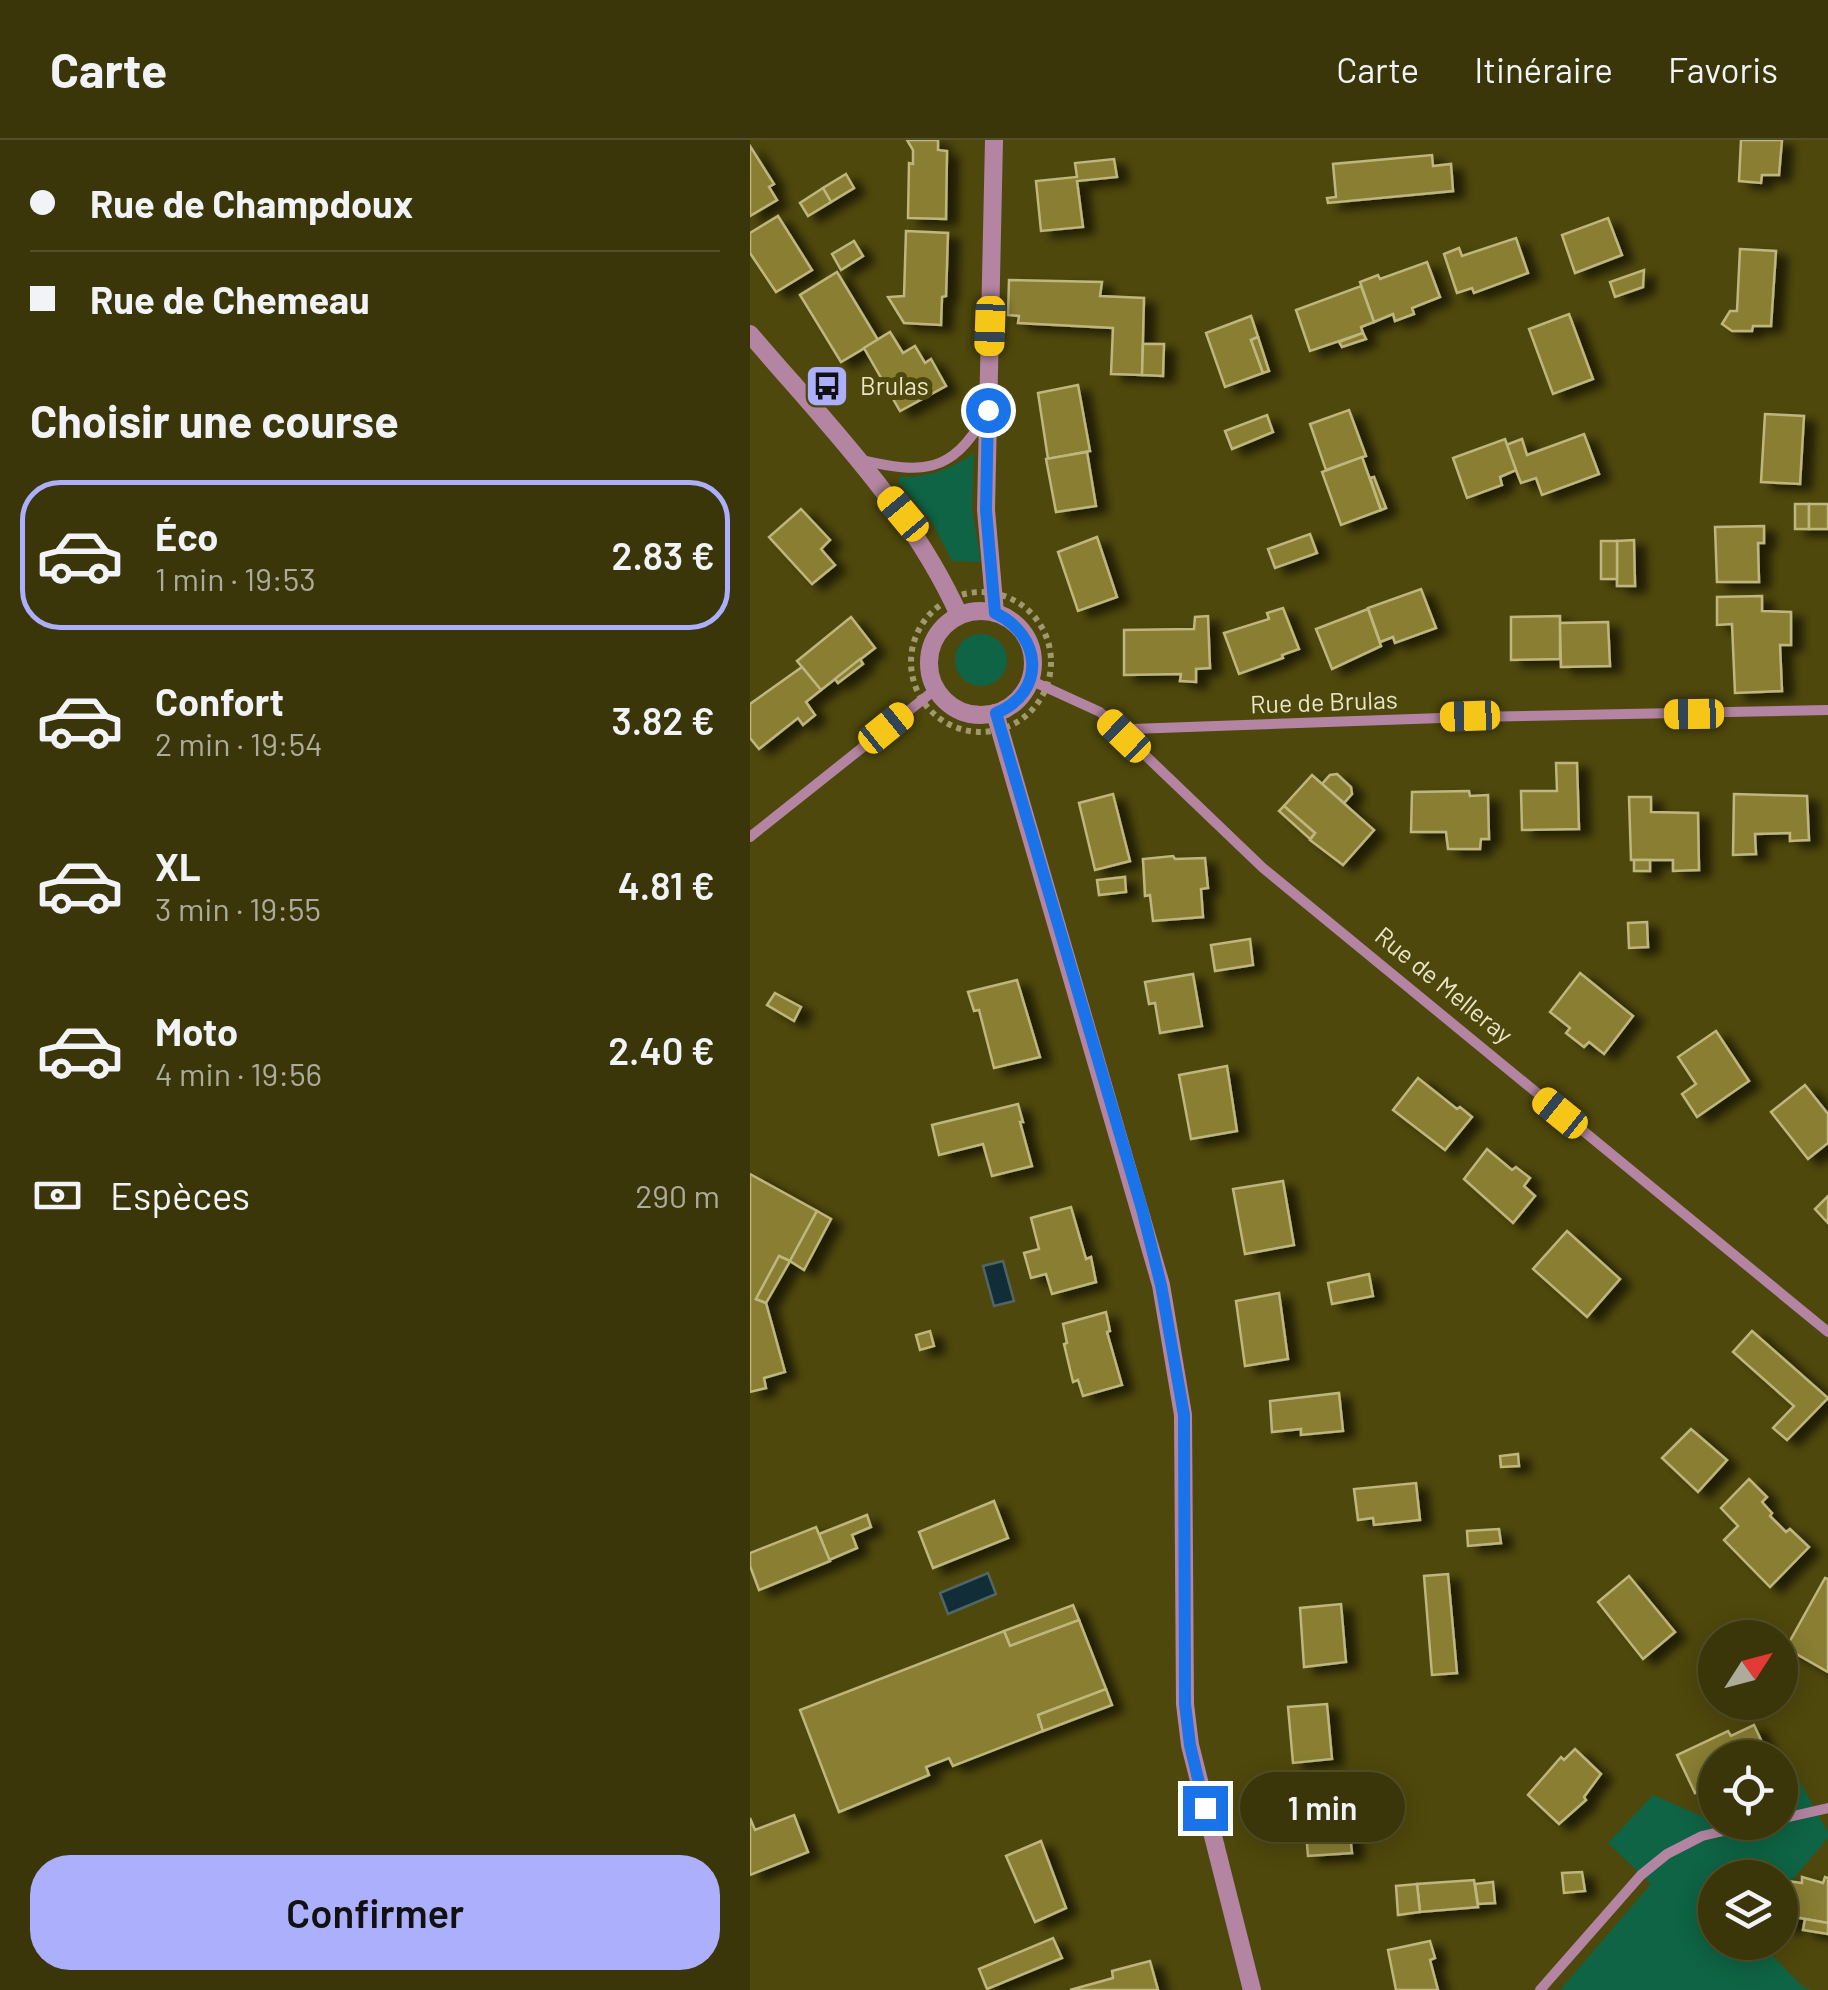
<!DOCTYPE html>
<html lang="fr">
<head>
<meta charset="utf-8">
<style>
  :root { --surface:#3b3609; --page:#423e12; --text:#f1f3f6; --muted:#acab9c; --line:#54502a; --accent:#acaffb }
  body { margin:0; font-family:Barlow,sans-serif; background:var(--page); color:var(--text); height:100vh; display:flex; flex-direction:column; font-size:38px; white-space:nowrap }
  * { box-sizing:border-box; margin:0 }
  p { font-size:32px; color:var(--muted) }
  .icon { flex:none; width:55px; height:55px; fill:none; stroke:currentColor; stroke-width:2; stroke-linecap:round; stroke-linejoin:round }
  .map { position:relative; flex:1; overflow:hidden }
  .panel { display:flex; flex-direction:column; background:var(--surface); width:750px }
  .panel>* { flex:none }
  .guide { display:grid; align-content:center; height:220px; padding:0 30px; background:var(--surface) }
  .needle { width:65px; rotate:54deg }
  .buttons { position:absolute; left:948px; top:1480px; display:grid; gap:20px }
  .buttons a { display:grid; place-items:center; width:100px; height:100px; border-radius:50%; background:var(--surface); box-shadow:0 5px 25px #0003,0 0 0 2px var(--line); font-size:50px }
  .end { position:absolute; width:45px; height:45px; margin:-22px; border:12px solid #1a73e8; background:#fff; box-shadow:0 0 0 5px #fff }
  .from { border-radius:50% }
  .bubble { position:absolute; height:70px; border-radius:35px; background:var(--surface); box-shadow:0 5px 25px #0003,0 0 0 2px var(--line); font-size:32px; font-weight:600; line-height:70px; text-align:center }
  .car { position:absolute; width:30px; height:60px; margin:-30px -15px; border-radius:12px; box-shadow:0 0 8px 2px #0007; background:linear-gradient(#f5c518 24%,#345 0 40%,#f5c518 0 76%,#345 0 86%,#f5c518 0) }
  .guide b { display:flex; align-items:center; gap:35px; height:95px; font-size:38px }
  .guide b+b { border-top:2px solid var(--line) }
  .guide i { width:25px; height:25px; background:var(--text) }
  ul { padding:0; list-style:none }
  li { display:flex; align-items:center; gap:30px; height:150px; margin:0 20px 15px; padding:0 10px; border:5px solid transparent; border-radius:40px }
  li div { flex:1 }
  li b { display:block; font-size:38px }
  li em { font-style:normal; font-weight:600 }
  li.selected { border-color:var(--accent) }
  li>.icon { width:90px; height:90px; stroke-width:1.5 }
  h2 { padding:0 30px; font-size:45px; line-height:120px }
  .pay { display:flex; align-items:center; gap:25px; height:110px; padding:0 30px; font-size:38px }
  .pay p { margin-inline-start:auto }
  .cta { display:flex; gap:20px; margin-top:auto; padding:20px 30px }
  .cta a { flex:1; height:115px; border-radius:40px; background:var(--accent); color:#111; font-size:40px; font-weight:600; line-height:115px; text-align:center }
  header { display:flex; align-items:center; gap:60px; box-sizing:border-box; height:140px; padding:0 50px; background:var(--surface); border-bottom:2px solid var(--line) }
  header strong { font-size:48px }
  nav { display:flex; gap:55px; margin-inline-start:auto; font-size:35px }
  main { display:flex; flex:1; min-height:0 }
  .map>svg:first-child { display:block }
</style>
</head>
<body>
<header>
<strong>Carte</strong>
<nav><a>Carte</a><a>Itinéraire</a><a>Favoris</a></nav>
</header>
<main>
<section class="panel">
<div class="guide">
<b><i class="from"></i>Rue de Champdoux</b>
<b><i></i>Rue de Chemeau</b>
</div>
<h2>Choisir une course</h2>
<ul>
<li class="selected"><svg class="icon" aria-label="car" viewBox="0 0 24 24"><path d="M5 17H2v-5l4-1 3-4h7l3 4 3 1v5h-3M9 17h6M6 11h13"/><circle cx="7" cy="17" r="2"/><circle cx="17" cy="17" r="2"/></svg><div><b>Éco</b><p>1 min · 19:53</p></div><em>2.83 €</em></li>
<li><svg class="icon" aria-label="car" viewBox="0 0 24 24"><path d="M5 17H2v-5l4-1 3-4h7l3 4 3 1v5h-3M9 17h6M6 11h13"/><circle cx="7" cy="17" r="2"/><circle cx="17" cy="17" r="2"/></svg><div><b>Confort</b><p>2 min · 19:54</p></div><em>3.82 €</em></li>
<li><svg class="icon" aria-label="car" viewBox="0 0 24 24"><path d="M5 17H2v-5l4-1 3-4h7l3 4 3 1v5h-3M9 17h6M6 11h13"/><circle cx="7" cy="17" r="2"/><circle cx="17" cy="17" r="2"/></svg><div><b>XL</b><p>3 min · 19:55</p></div><em>4.81 €</em></li>
<li><svg class="icon" aria-label="car" viewBox="0 0 24 24"><path d="M5 17H2v-5l4-1 3-4h7l3 4 3 1v5h-3M9 17h6M6 11h13"/><circle cx="7" cy="17" r="2"/><circle cx="17" cy="17" r="2"/></svg><div><b>Moto</b><p>4 min · 19:56</p></div><em>2.40 €</em></li>
</ul>
<div class="pay"><svg class="icon" aria-label="cash" viewBox="0 0 24 24"><path d="M3 7h18v10H3z"/><circle cx="12" cy="12" r="2"/></svg>Espèces<p>290 m</p></div>
<div class="cta"><a>Confirmer</a></div>
</section>
<div class="map">
<svg width="1078" height="1850" viewBox="0 0 1078 1850">
  <defs>
    <filter id="shadow"><feDropShadow dx="11" dy="6" stdDeviation="5" flood-color="#0009"/></filter>
  </defs>
  <rect width="100%" height="100%" fill="#4f480c"/>
  <g fill="#0e6444">
    <path d="M224,313L222,369L231,422L202,421L182,382L148,341L150,337C180,337 199,330 224,313Z"/>
    <circle cx="231" cy="520" r="26"/>
    <path d="M1047,1637L1078,1692V1698L1030,1754V1738H965V1802L1010,1803L1053,1847L1062,1850H810L901,1744L858,1703L903,1655L965,1682H1030V1646Z"/>
  </g>
  <g fill="#112e38" stroke="#526564" stroke-width="2.5">
    <path d="M253,1121L264,1161L244,1166L233,1126Z"/>
    <path d="M238,1433L246,1454L198,1474L190,1453Z"/>
  </g>
  <g fill="#897e33" stroke="#beb67e" stroke-width="2.5" filter="url(#shadow)">
    <path d="M157,0H188V10L197,11L196,79L158,78L159,23L163,24V10Z"/>
    <path d="M991,0H1032L1029,35H1012L1011,43L989,41Z"/>
    <path d="M0,6L24,44L19,47L27,60L0,76Z"/>
    <path d="M682,15L683,26L701,24L703,51L578,63L577,58L586,57L583,24Z"/>
    <path d="M364,19L367,37L327,41L333,87L291,91L286,41L327,37L325,23Z"/>
    <path d="M96,34L104,48L81,62L73,48Z"/>
    <path d="M73,48L81,62L58,76L50,63Z"/>
    <path d="M28,76L62,130L26,152L0,113V93Z"/>
    <path d="M858,78L872,115L825,133L812,95Z"/>
    <path d="M156,91L198,93L196,156L192,157L191,185L154,183L138,157L154,156Z"/>
    <path d="M766,98L778,133L724,153L722,148L707,153L694,114L709,108L712,116Z"/>
    <path d="M104,101L113,116L91,130L82,114Z"/>
    <path d="M990,109L1026,111L1021,186H1003L1002,191H982L972,184L980,171H987Z"/>
    <path d="M677,122L690,157L662,168L664,174L645,181L643,174L624,182L610,142L628,135L630,139Z"/>
    <path d="M894,130L893,147L865,157L860,142Z"/>
    <path d="M87,132L128,200L91,222L50,155Z"/>
    <path d="M259,140L352,142L350,156L394,158L392,235L361,234L363,188L268,183L269,176L258,175Z"/>
    <path d="M611,146L624,182L611,187L613,193L560,211L546,170Z"/>
    <path d="M819,174L843,239L803,254L779,189Z"/>
    <path d="M501,176L508,197L501,200L513,233L475,247L456,193Z"/>
    <path d="M140,192L153,213L165,206L175,223L181,219L196,246L150,271L114,208Z"/>
    <path d="M613,193L616,199L592,207L589,202Z"/>
    <path d="M508,197L519,231L513,233L501,200Z"/>
    <path d="M393,204H414L413,236L392,235Z"/>
    <path d="M328,245L340,311L298,319L288,253Z"/>
    <path d="M599,270L616,316L576,330L560,284Z"/>
    <path d="M1015,274L1054,276L1050,344L1011,342Z"/>
    <path d="M517,275L523,292L482,309L475,291Z"/>
    <path d="M834,294L849,334L792,355L786,338L771,343L756,305L772,299L777,315Z"/>
    <path d="M755,299L766,330L750,337L752,345L717,358L703,318Z"/>
    <path d="M337,312L346,366L306,372L296,319Z"/>
    <path d="M612,317L631,370L591,385L572,332Z"/>
    <path d="M624,337L636,368L631,370L620,338Z"/>
    <rect x="1045" y="364" width="14" height="25"/>
    <rect x="1059" y="364" width="19" height="25"/>
    <path d="M51,369L80,400L71,409L85,425L62,444L19,397Z"/>
    <path d="M1014,386V403H1008L1009,442H967L965,387Z"/>
    <path d="M560,394L567,413L525,428L518,409Z"/>
    <path d="M347,397L367,457L328,471L308,412Z"/>
    <path d="M884,400L885,446H867V401Z"/>
    <rect x="851" y="401" width="16" height="38"/>
    <path d="M671,449L686,488L645,503L643,497L630,502L618,468Z"/>
    <path d="M1012,456V471L1041,472V505H1030L1032,551L985,553L982,484L967,485V457Z"/>
    <path d="M533,468L549,509L532,515L533,518L489,534L474,493L519,479L517,473Z"/>
    <path d="M618,469L631,506L582,529L566,489Z"/>
    <path d="M458,476L460,528L446,529V542L430,541L431,534L374,535V490L444,489L445,477Z"/>
    <path d="M810,476V519L761,520V477Z"/>
    <path d="M101,477L125,508L71,550L47,521Z"/>
    <path d="M858,482L860,526L811,527L810,483Z"/>
    <path d="M110,519L113,524L88,543L85,539Z"/>
    <path d="M52,527L71,550L56,562L65,575L53,585L48,578L9,609L0,598V564Z"/>
    <path d="M806,623H827L829,689L772,690L771,651H807Z"/>
    <path d="M587,634L601,647L602,654L594,663L572,644L580,635Z"/>
    <path d="M562,635L624,690L593,725L560,700L565,693L534,666Z"/>
    <path d="M719,651L720,656L738,655L739,699H731L730,709H698L696,692H661L662,652Z"/>
    <path d="M363,654L380,721L345,730L329,663Z"/>
    <path d="M984,654L1057,656L1059,700L1040,701V693L1005,694L1006,714L983,715Z"/>
    <path d="M879,657H901V672L948,673L949,730L923,731V720H881Z"/>
    <path d="M534,666L565,693L560,699L529,671Z"/>
    <path d="M423,716L425,719L455,718L458,748L451,749L453,777L403,781L400,755L395,756L393,719Z"/>
    <rect x="884" y="720" width="16" height="11"/>
    <path d="M375,737L376,752L349,755L347,740Z"/>
    <path d="M897,782L898,807L879,808L878,783Z"/>
    <path d="M500,799L503,825L465,831L461,805Z"/>
    <path d="M830,833L883,876L854,914L839,902L834,907L816,893L820,888L800,872Z"/>
    <path d="M443,834L452,886L410,893L405,863L399,864L395,842Z"/>
    <path d="M267,840L290,917L244,928L229,870L224,871L218,852Z"/>
    <path d="M25,853L51,867L44,881L17,865Z"/>
    <path d="M966,891L999,941L947,977L932,954L946,944L928,917Z"/>
    <path d="M477,926L487,991L441,999L429,935Z"/>
    <path d="M668,938L707,969L710,967L722,977L695,1010L643,970Z"/>
    <path d="M1055,945L1078,974V1003L1058,1019L1021,972Z"/>
    <path d="M268,964L273,982H270L282,1026L242,1036L233,1004L189,1015L182,985Z"/>
    <path d="M737,1009L762,1030L766,1027L780,1038L774,1046L785,1056L763,1083L714,1039Z"/>
    <path d="M0,1034L67,1071L40,1121L29,1116L6,1159L16,1163L35,1232L14,1238L16,1248L0,1252Z"/>
    <path d="M533,1041L544,1105L495,1114L483,1049Z"/>
    <path d="M1078,1056V1083L1065,1069Z"/>
    <path d="M321,1067L336,1119L341,1117L346,1142L302,1154L296,1134L281,1138L274,1113L289,1109L281,1078Z"/>
    <path d="M67,1071L81,1079L54,1130L40,1121Z"/>
    <path d="M817,1091L870,1139L837,1177L783,1129Z"/>
    <path d="M29,1116L40,1121L16,1163L6,1159Z"/>
    <path d="M619,1134L623,1156L582,1164L578,1143Z"/>
    <path d="M529,1153L538,1219L495,1226L486,1161Z"/>
    <path d="M356,1172L360,1191L357,1192L372,1245L333,1256L328,1240L323,1242L314,1204L317,1203L313,1184Z"/>
    <path d="M180,1191L184,1206L170,1210L166,1195Z"/>
    <path d="M1002,1191L1078,1258L1037,1300L1023,1288L1044,1266L983,1212Z"/>
    <path d="M589,1253L593,1291L551,1295V1289L522,1292L520,1261Z"/>
    <path d="M941,1289L977,1320L948,1352L912,1318Z"/>
    <path d="M768,1314L769,1326L751,1327L750,1316Z"/>
    <path d="M999,1339L1017,1357L1012,1362L1022,1373L1020,1376L1036,1392L1040,1389L1059,1407L1020,1447L974,1400L988,1386L971,1368Z"/>
    <path d="M666,1343L670,1380L624,1385L623,1378L608,1380L604,1349Z"/>
    <path d="M244,1361L258,1398L183,1428L169,1392Z"/>
    <path d="M117,1375L121,1387L102,1395L107,1408L79,1420L69,1394Z"/>
    <path d="M66,1387L80,1421L9,1450L0,1426V1413Z"/>
    <path d="M749,1389L751,1403L718,1406L717,1391Z"/>
    <path d="M698,1434L707,1533L682,1535L674,1436Z"/>
    <path d="M879,1436L925,1492L893,1519L848,1462Z"/>
    <path d="M1075,1438L1078,1439V1532L1036,1508Z"/>
    <path d="M591,1464L596,1522L554,1527L550,1468Z"/>
    <path d="M323,1465L329,1480L260,1506L254,1491Z"/>
    <path d="M329,1480L356,1549L288,1575L293,1591L203,1626L199,1618L176,1627L179,1635L89,1672L50,1570L254,1491L260,1506Z"/>
    <path d="M356,1549L362,1565L293,1591L288,1575Z"/>
    <path d="M577,1564L582,1619L543,1623L538,1567Z"/>
    <path d="M1004,1585L1018,1615L1012,1618H965V1644L945,1653L927,1615L978,1591L981,1596Z"/>
    <path d="M825,1609L851,1634L834,1657L836,1660L809,1684L778,1655L811,1617L814,1620Z"/>
    <path d="M597,1664L602,1713L558,1716L554,1669Z"/>
    <path d="M44,1675L58,1712L0,1735V1678L5,1690Z"/>
    <path d="M291,1701L316,1768L285,1782L256,1716Z"/>
    <path d="M832,1732L835,1751L814,1753L812,1733Z"/>
    <path d="M1052,1737L1073,1743L1075,1737L1078,1738V1783L1044,1777L1042,1787L1030,1784V1740L1052,1743Z"/>
    <path d="M724,1740L728,1767L670,1772L667,1744Z"/>
    <path d="M743,1742L745,1763L728,1764L725,1744Z"/>
    <path d="M667,1744L670,1772L648,1775L646,1746Z"/>
    <path d="M1055,1779L1078,1783V1794L1053,1790Z"/>
    <path d="M303,1798L312,1818L237,1849L229,1829Z"/>
    <path d="M680,1801L685,1818L680,1820L688,1850H646L638,1810Z"/>
    <path d="M400,1821L408,1850H320L363,1838L362,1831Z"/>
  </g>
  <g fill="none" stroke-linecap="round" stroke-linejoin="round">
    <circle stroke="#9f9a6e" stroke-width="6" stroke-dasharray="5 5" stroke-linecap="butt" cx="231" cy="522" r="70"/>
    <g stroke="#b485a2" stroke-width="10">
      <path d="M111,320C173,334 201,334 235,276"/>
      <path d="M280,540L350,572L513,728L1078,1192"/>
      <path d="M374,596L382,589L720,577L1078,570"/>
      <path d="M0,697L186,549"/>
      <path d="M1030,1679L1078,1668"/>
      <path d="M790,1850L891,1735L917,1714L952,1696L1012,1682"/>
    </g>
    <g stroke="#b485a2" stroke-width="18">
      <path d="M244,0L236,370L245,473"/>
      <path d="M0,194C76,283 161,368 209,475"/>
      <circle cx="231" cy="523" r="52"/>
      <path d="M245,573L411,1145L433,1275L435,1564L440,1605L502,1850"/>
    </g>
  </g>
  <g fill="none" stroke-linecap="round" stroke-linejoin="round">
    <path stroke="#1a73e8" stroke-width="12" d="M238,270L236,370L245,473C292,495 297,552 246,573L392,1069L411,1145L434,1275L435,1564L440,1605L455,1668"/>
  </g>
  <defs>
    <g id="bus-square" transform="scale(2.25)"><rect x="-9" y="-9" width="18" height="18" rx="4" fill="#acaffb" stroke="#4f480c"/><path d="M-5-6H5V4H4V6H2V4H-2V6H-4V4H-5ZM-3.5-4V0h7V-4ZM-3.5 1.2v1.5H-2V1.2ZM2 1.2v1.5H3.5V1.2Z" fill="#111"/></g>
  </defs>
  <g fill-rule="evenodd">
    <use href="#bus-square" x="77" y="246"/>
  </g>
  <g text-anchor="middle" stroke-width="10" stroke-linejoin="round" paint-order="stroke">
    <g font-size="25" fill="#e9e6c9" stroke="#4f480c" text-anchor="start">
      <text x="110" y="255">Brulas</text>
    </g>
    <g font-size="25" fill="#e9e6c9" stroke="#4f480c">
      <text transform="translate(574 562) rotate(-2)" y="9">Rue de Brulas</text>
      <text transform="translate(694 845) rotate(39)" y="9">Rue de Melleray</text>
    </g>
  </g>
</svg>
<div class="buttons">
<a><svg class="needle" viewBox="-14 -14 28 28"><path d="M0-13l5 13h-10z" fill="#e53935"/><path d="M0 13l5-13h-10z" fill="#acab9c"/></svg></a>
<a><svg class="icon" aria-label="locate" viewBox="0 0 24 24"><circle cx="12" cy="12" r="6"/><path d="M12 2v4M12 18v4M2 12h4M18 12h4"/></svg></a>
<a><svg class="icon" aria-label="layers" viewBox="0 0 24 24"><path d="M12 4l9 5-9 5-9-5zM3 14l9 5 9-5"/></svg></a>
</div>
<i class="end from" style="left:238px;top:270px"></i>
<i class="end" style="left:455px;top:1668px"></i>
<div class="bubble" style="left:490px;top:1632px;width:165px">1 min</div>
<i class="car" style="left:240px;top:186px;rotate:182deg"></i>
<i class="car" style="left:153px;top:374px;rotate:320deg"></i>
<i class="car" style="left:944px;top:574px;rotate:269deg"></i>
<i class="car" style="left:720px;top:576px;rotate:268deg"></i>
<i class="car" style="left:136px;top:588px;rotate:51deg"></i>
<i class="car" style="left:374px;top:596px;rotate:314deg"></i>
<i class="car" style="left:810px;top:973px;rotate:309deg"></i>
</div>
</main>
</body>
</html>
